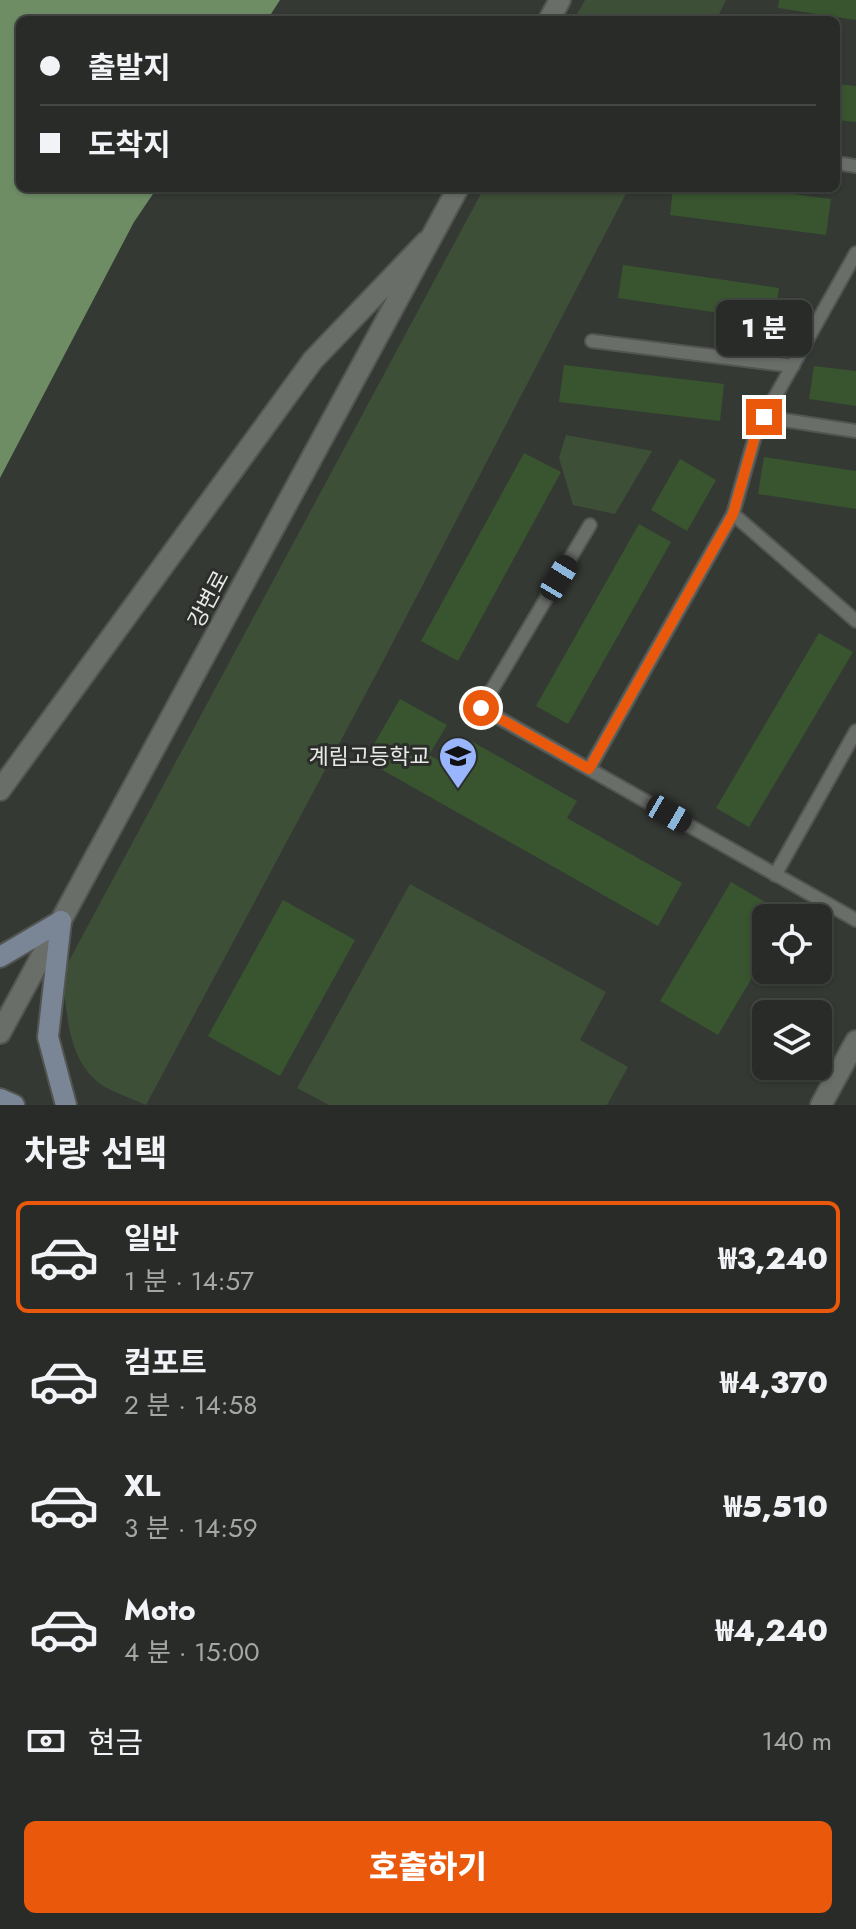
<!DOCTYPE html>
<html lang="ko">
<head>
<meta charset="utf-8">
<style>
  :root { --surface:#282b27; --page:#343733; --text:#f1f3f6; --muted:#a5a7a7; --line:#444744; --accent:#ea580c }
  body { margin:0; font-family:Jost,"Noto Sans KR",sans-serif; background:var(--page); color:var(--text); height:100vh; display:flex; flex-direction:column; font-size:30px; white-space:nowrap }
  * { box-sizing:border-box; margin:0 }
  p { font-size:26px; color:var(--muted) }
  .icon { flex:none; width:44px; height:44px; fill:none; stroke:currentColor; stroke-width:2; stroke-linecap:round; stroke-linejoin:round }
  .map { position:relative; height:1105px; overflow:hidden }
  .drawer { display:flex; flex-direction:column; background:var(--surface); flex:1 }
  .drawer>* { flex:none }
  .hud { position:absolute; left:16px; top:16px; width:824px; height:176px; border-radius:12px; box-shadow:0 2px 6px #0004,0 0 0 2px var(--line); display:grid; align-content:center; height:176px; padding:0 24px; background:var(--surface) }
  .controls { position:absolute; left:752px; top:904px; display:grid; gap:16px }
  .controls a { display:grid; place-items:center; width:80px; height:80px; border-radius:12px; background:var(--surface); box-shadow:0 2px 6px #0004,0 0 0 2px var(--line); font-size:40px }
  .end { position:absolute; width:36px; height:36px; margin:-18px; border:10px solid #ea580c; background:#fff; box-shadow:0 0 0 4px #fff }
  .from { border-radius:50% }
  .bubble { position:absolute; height:56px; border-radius:12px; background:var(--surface); box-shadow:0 2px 6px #0004,0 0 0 2px var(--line); font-size:26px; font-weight:800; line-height:56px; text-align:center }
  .car { position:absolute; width:24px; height:48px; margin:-24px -12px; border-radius:10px; box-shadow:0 0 6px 2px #0007; background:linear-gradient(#222 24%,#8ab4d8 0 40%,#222 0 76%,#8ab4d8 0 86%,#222 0) }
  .hud b { display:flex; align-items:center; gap:28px; height:76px; font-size:30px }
  .hud b+b { border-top:2px solid var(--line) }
  .hud i { width:20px; height:20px; background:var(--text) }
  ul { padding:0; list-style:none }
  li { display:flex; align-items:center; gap:24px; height:112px; margin:0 16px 12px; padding:0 8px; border:4px solid transparent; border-radius:12px }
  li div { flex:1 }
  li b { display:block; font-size:30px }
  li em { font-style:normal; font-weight:800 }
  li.current { border-color:var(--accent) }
  li>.icon { width:72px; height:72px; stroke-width:1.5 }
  h2 { padding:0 24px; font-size:36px; line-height:96px }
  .pay { display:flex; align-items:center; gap:20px; height:88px; padding:0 24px; font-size:30px }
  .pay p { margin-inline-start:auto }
  .action { display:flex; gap:16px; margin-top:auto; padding:16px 24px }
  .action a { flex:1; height:92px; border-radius:12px; background:var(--accent); color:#fff; font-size:32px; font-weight:800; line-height:92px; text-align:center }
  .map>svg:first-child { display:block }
</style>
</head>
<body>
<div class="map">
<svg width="856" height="1105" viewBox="0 0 856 1105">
  <rect width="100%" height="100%" fill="#353934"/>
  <g fill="#3d4f37">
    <path d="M585,0H726L716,20H574Z"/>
    <path d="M484,188H629L379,669L146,1105C133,1099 118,1094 105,1087C67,1064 66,1011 63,972Z"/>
    <path d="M566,435L652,451L615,514L573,505L559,458Z"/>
    <path d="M410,884L606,992L580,1040L628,1067L607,1105H329L297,1088Z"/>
  </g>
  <path fill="#6e8d65" d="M0,0H280L267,20H20V188H157L134,222L0,478Z"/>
  <g fill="#38552f">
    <path d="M779,0H856V20L778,8Z"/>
    <path d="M836,84L856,86V122L836,120Z"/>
    <path d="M673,188H745L831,199L826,235L670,215Z"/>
    <path d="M623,265L779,288L774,321L618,298Z"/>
    <path d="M564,365L724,384L720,421L559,402Z"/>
    <path d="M814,366L856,371V406L809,399Z"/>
    <path d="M524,453L561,472L458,661L421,641Z"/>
    <path d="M764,457L856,471V509L758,494Z"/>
    <path d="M680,459L716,480L687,531L651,510Z"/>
    <path d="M639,524L671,542L568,724L536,706Z"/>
    <path d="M819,633L853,652L749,827L716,808Z"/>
    <path d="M400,699L447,725L429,755L455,770L471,741L577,801L567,818L682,883L658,926L365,760Z"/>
    <path d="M731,882L789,916L766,918V954L718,1035L660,1001Z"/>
    <path d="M283,900L355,940L280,1076L208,1036Z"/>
  </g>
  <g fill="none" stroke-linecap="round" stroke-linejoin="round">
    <g stroke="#525551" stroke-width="16">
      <g id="service">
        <path d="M836,163L856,166"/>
        <path d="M592,341L793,366"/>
        <path d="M764,417L856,431"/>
        <path d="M733,514L856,621"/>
        <path d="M590,525L481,708L856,920"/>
        <path d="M589,769L733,514L757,429L856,253"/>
        <path d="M775,875L856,731"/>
      </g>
    </g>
    <g stroke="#525551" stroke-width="24">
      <g id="minor">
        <path d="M0,790L313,360L426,242"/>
        <path d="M821,1105L856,1041"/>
      </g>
    </g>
    <g stroke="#525551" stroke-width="24">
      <g id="tertiary">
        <path d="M549,20L560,0"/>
        <path d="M0,1033L458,188"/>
      </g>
    </g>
    <g stroke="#525551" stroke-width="24">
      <g id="secondary">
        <path d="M61,921L48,1037L66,1105"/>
        <path d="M0,957L61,921"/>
        <path d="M0,1099L14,1105"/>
      </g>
    </g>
    <use href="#service" stroke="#6a6e69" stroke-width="12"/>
    <use href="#minor" stroke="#6a6e69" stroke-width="20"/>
    <use href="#tertiary" stroke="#6a6e69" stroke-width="20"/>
    <use href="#secondary" stroke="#7a8596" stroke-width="20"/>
  </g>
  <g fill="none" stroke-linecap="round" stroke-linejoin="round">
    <path stroke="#ea580c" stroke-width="10" d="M481,708L589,769L733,514L757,429L764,417"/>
  </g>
  <defs>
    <g id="school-pin" transform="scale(2)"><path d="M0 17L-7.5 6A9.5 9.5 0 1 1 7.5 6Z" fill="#99b5fd" stroke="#2b2e2a"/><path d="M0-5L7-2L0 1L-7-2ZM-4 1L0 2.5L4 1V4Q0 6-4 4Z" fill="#111"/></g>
  </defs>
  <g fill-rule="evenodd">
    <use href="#school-pin" x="458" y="756"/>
  </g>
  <g text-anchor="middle" stroke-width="6" stroke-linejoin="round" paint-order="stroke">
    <g font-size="22" fill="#e8eae7" stroke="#2b2e2a">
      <text transform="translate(208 599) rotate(-62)" y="8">강변로</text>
    </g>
    <g font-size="22" fill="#e8eae7" stroke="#2b2e2a" text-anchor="end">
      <text x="430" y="764">계림고등학교</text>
    </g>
  </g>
</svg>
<div class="controls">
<a><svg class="icon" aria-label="locate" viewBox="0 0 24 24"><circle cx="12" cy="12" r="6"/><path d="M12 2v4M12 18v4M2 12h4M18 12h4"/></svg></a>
<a><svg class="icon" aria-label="layers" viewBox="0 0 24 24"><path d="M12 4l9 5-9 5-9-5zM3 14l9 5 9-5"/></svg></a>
</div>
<i class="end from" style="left:481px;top:708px"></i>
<i class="end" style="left:764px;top:417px"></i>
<div class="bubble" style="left:716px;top:300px;width:96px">1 분</div>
<i class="car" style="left:559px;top:578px;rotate:31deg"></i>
<i class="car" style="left:669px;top:814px;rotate:120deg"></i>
<div class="hud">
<b><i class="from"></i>출발지</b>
<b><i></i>도착지</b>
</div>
</div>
<section class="drawer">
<h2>차량 선택</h2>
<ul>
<li class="current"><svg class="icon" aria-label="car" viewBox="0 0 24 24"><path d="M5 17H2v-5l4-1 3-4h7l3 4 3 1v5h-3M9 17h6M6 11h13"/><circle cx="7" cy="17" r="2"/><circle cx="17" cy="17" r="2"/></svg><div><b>일반</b><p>1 분 · 14:57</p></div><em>₩3,240</em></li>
<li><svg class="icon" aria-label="car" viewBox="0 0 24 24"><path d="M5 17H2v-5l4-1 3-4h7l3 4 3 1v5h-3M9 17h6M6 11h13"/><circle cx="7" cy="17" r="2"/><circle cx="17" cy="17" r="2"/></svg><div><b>컴포트</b><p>2 분 · 14:58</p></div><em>₩4,370</em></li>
<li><svg class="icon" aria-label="car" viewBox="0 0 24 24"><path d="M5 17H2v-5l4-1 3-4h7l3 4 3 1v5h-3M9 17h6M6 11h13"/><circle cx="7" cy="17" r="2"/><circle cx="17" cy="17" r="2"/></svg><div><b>XL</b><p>3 분 · 14:59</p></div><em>₩5,510</em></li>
<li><svg class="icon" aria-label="car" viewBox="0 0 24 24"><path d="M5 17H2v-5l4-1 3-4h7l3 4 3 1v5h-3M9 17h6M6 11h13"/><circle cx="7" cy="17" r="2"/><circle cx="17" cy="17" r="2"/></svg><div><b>Moto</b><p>4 분 · 15:00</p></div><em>₩4,240</em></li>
</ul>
<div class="pay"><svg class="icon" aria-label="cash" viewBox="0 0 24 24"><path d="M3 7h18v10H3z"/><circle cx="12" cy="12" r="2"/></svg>현금<p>140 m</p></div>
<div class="action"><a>호출하기</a></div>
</section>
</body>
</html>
